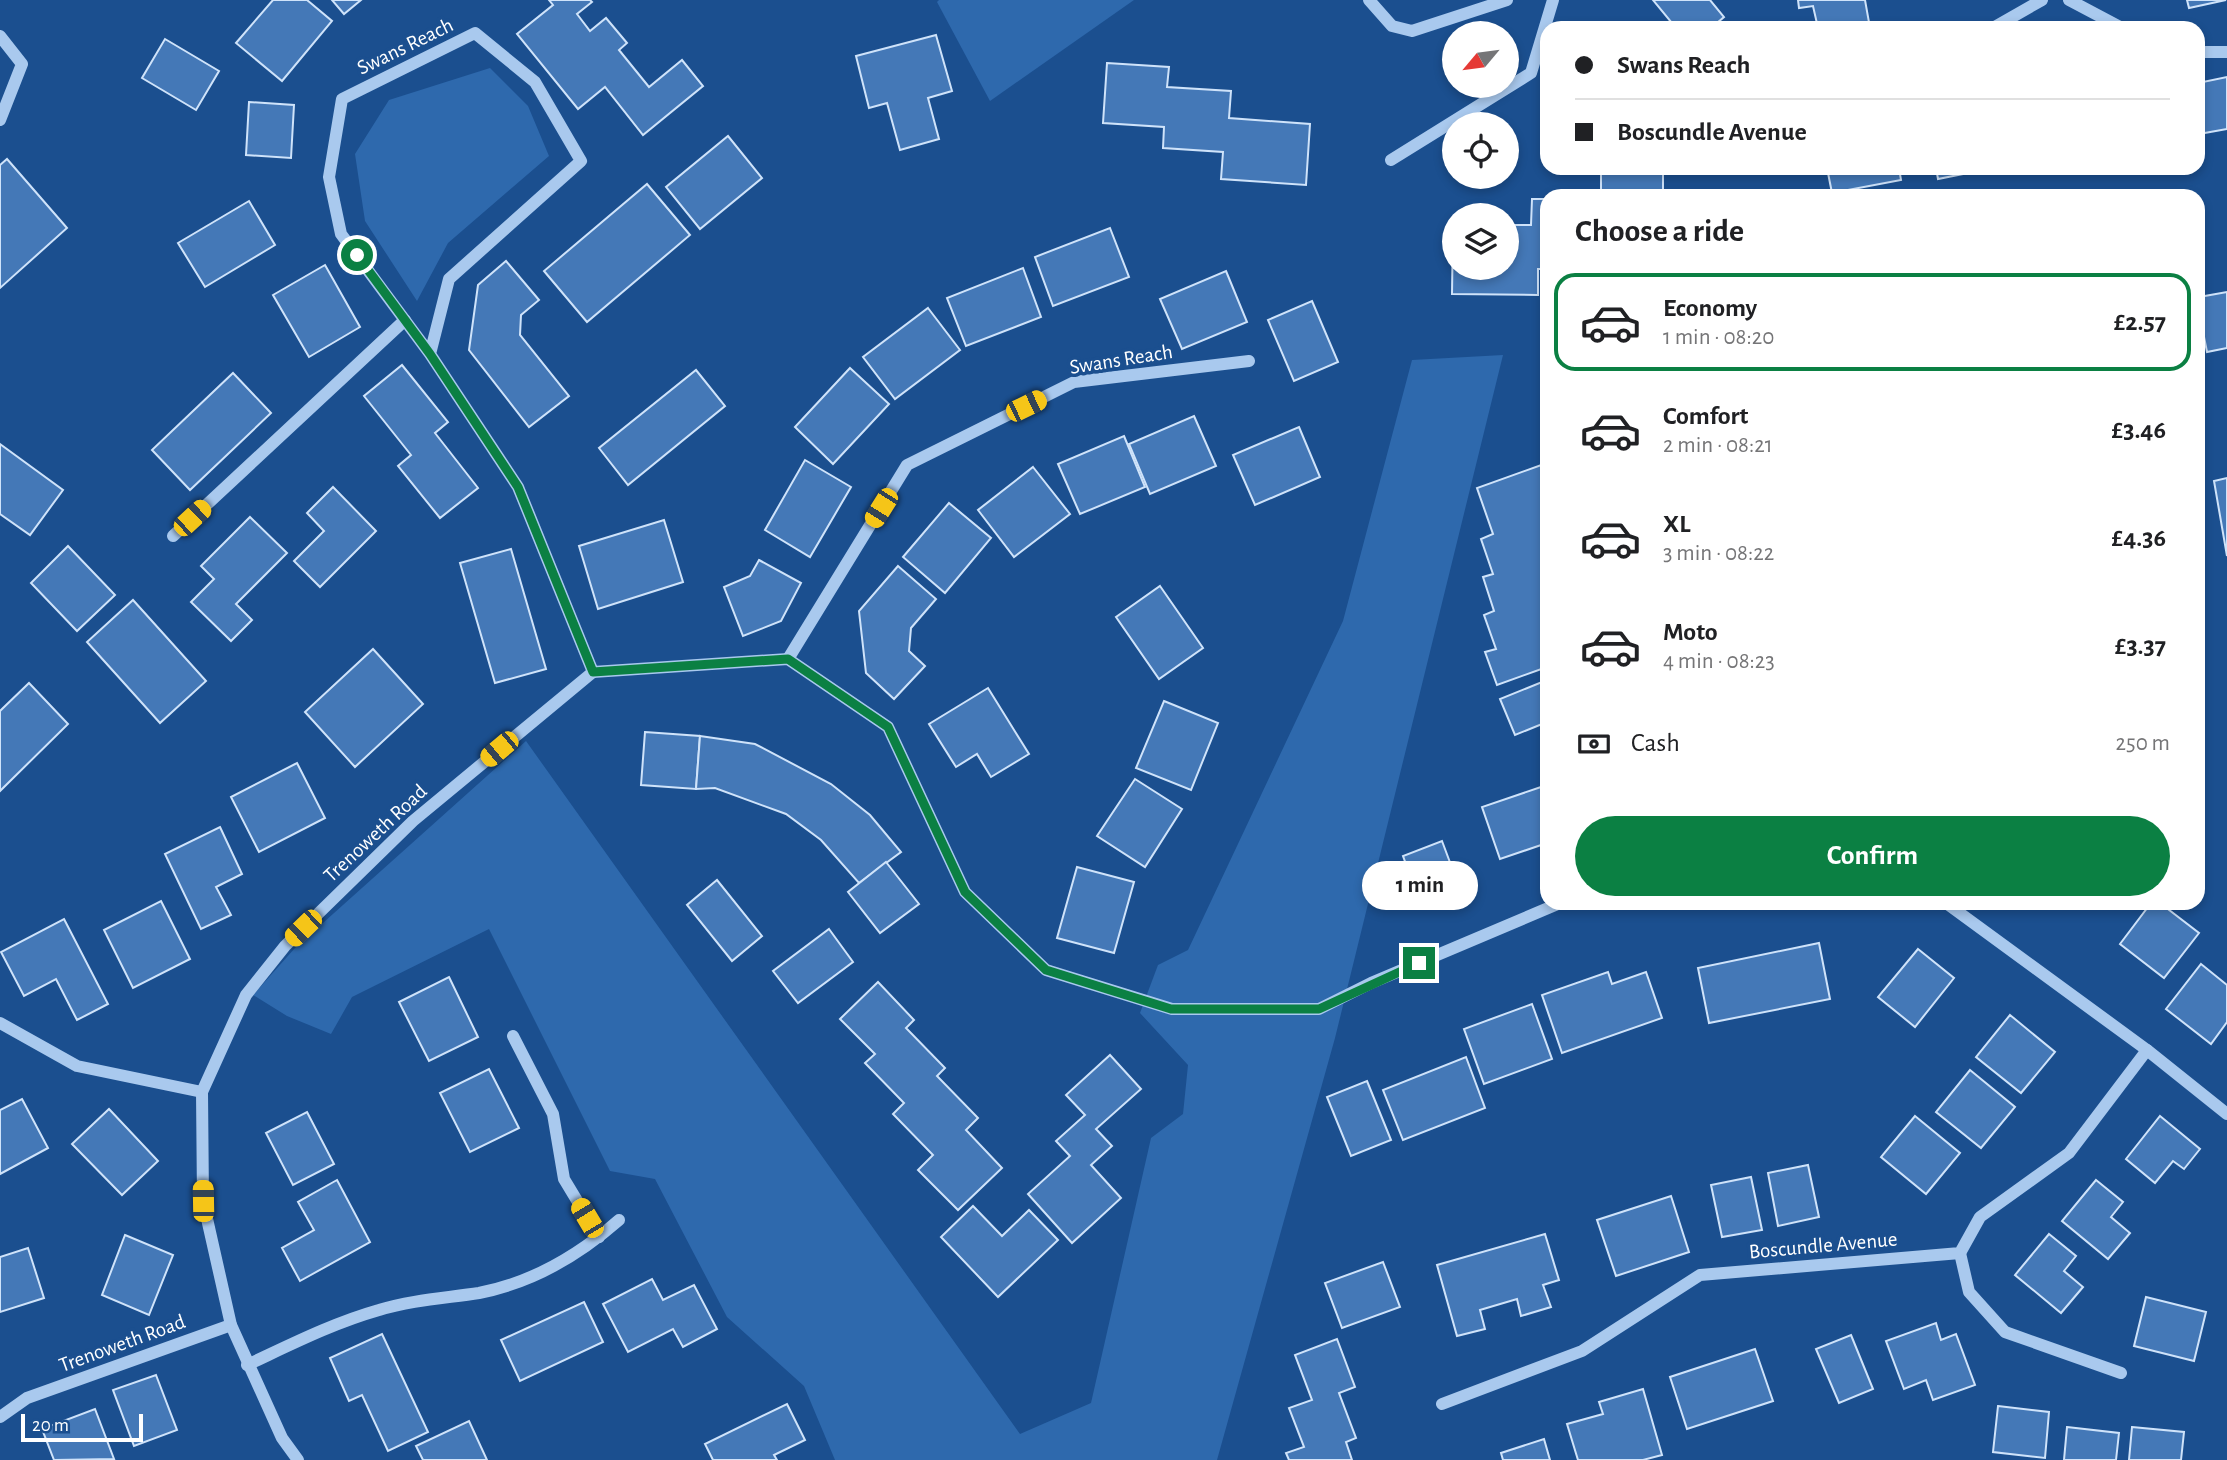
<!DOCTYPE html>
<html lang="en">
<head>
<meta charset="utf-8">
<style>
  :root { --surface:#fff; --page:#f6f6f6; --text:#202124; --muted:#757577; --line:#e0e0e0; --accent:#0b8043 }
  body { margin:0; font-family:"Alegreya Sans",sans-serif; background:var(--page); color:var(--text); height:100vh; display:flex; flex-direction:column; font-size:26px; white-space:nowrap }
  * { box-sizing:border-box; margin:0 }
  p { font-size:23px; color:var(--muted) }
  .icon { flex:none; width:38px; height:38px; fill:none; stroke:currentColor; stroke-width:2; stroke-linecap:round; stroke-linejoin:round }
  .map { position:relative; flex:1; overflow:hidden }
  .details { position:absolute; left:1540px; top:189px; width:665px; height:721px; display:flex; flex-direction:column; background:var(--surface); border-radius:21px; box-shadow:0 4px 10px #0003 }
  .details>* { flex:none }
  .top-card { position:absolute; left:1540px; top:21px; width:665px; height:154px; border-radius:21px; box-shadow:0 4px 10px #0003; display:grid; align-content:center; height:154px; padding:0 35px; background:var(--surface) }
  .needle { width:46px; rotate:241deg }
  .fabs { position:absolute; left:1442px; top:21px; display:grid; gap:14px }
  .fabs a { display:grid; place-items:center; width:77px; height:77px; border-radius:50%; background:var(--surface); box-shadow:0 4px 10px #0003; font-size:35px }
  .scale { position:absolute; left:21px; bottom:18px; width:122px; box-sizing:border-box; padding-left:7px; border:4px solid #fff; border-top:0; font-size:19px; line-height:24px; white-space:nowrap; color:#fff; -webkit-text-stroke:5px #1b4f8f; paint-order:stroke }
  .end { position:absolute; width:32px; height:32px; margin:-16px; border:9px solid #0b8043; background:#fff; box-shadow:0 0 0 4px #fff }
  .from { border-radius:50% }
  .bubble { position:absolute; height:49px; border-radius:24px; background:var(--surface); box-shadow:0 4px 10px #0003; font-size:23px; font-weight:700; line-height:49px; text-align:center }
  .car { position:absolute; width:21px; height:42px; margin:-21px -10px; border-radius:9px; box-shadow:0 0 5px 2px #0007; background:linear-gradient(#f5c518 24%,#345 0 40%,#f5c518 0 76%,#345 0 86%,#f5c518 0) }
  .top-card b { display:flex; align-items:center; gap:24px; height:66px; font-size:26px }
  .top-card b+b { border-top:2px solid var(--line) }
  .top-card i { width:18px; height:18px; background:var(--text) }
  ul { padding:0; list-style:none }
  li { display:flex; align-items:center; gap:21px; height:98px; margin:0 14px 10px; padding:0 21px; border:4px solid transparent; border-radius:21px }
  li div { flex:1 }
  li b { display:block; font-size:26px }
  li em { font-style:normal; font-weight:700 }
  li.on { border-color:var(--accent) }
  li>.icon { width:63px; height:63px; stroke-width:1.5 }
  h2 { padding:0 35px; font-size:32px; line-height:84px }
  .pay { display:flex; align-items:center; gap:18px; height:77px; padding:0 35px; font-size:26px }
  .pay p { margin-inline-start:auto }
  .primary-button { display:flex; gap:14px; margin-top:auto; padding:14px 35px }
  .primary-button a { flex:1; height:80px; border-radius:42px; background:var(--accent); color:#fff; font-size:28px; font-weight:700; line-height:80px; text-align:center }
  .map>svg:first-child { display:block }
</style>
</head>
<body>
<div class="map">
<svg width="2227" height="1460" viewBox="0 0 2227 1460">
  <rect width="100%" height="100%" fill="#1b4f8f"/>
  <g fill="#2e69ad">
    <path d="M939,0H1134L990,101L937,2Z"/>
    <path d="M490,68L528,106L549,156L448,243L417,301L365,221L355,154L389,100Z"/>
    <path d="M1503,355L1335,1038L1217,1460H835L804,1386L727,1317L655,1179L610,1171L489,929L352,997L331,1034L287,1016L253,995L295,948L526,741L1020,1434L1091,1403L1151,1138L1183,1114L1188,1065L1140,1013L1158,965L1188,950L1343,621L1412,360Z"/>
  </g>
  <g fill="#4478b7" stroke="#cfe3fa" stroke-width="2">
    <path d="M273,0H307L332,21L282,81L236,43Z"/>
    <path d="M332,0H361L344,14Z"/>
    <path d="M549,0H590L592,2L577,14L590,31L606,18L627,43L619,50L649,87L682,60L703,86L643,135L605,87L578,109L517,34L553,5Z"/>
    <path d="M1653,0H1710L1724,17L1711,28H1676Z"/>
    <path d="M1798,0H1865L1870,28H1818L1813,6L1799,8Z"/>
    <path d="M2187,0H2226L2189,8Z"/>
    <path d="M936,35L952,91L928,98L939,139L900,150L887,103L869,108L856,56Z"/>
    <path d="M165,39L219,71L196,110L142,78Z"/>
    <path d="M1107,63L1169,67L1167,87L1231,91L1229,118L1310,124L1306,185L1221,179L1223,152L1163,148L1164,127L1103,123Z"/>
    <path d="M2227,77V129L2199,134L2198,83Z"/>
    <path d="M249,102L294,105L291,158L246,155Z"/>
    <path d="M728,136L762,178L700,229L666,187Z"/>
    <path d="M7,159L67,228L0,288V165Z"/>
    <path d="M1827,168H1899L1901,180L1832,193Z"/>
    <path d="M1936,168H1993L1938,179Z"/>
    <path d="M1601,173L1663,174V196H1601Z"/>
    <path d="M647,184L690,235L587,322L544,271Z"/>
    <path d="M1532,199H1547V269H1538V295L1452,294L1453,224L1454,268H1507V225H1531Z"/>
    <path d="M249,201L275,245L205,287L178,243Z"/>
    <path d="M1110,228L1129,277L1053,306L1035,257Z"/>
    <path d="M506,261L539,300L521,315L520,335L569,396L529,427L469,350L478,285Z"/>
    <path d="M325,265L360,327L309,357L273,295Z"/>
    <path d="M1023,268L1041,317L966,346L947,298Z"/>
    <path d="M1226,271L1247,322L1182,349L1160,299Z"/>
    <path d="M2198,289L2199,297L2227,292V348L2207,352L2204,337L2198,338Z"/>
    <path d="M1312,301L1338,362L1294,381L1268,320Z"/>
    <path d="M928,308L960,350L895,399L863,357Z"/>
    <path d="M402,365L448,422L435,433L478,488L440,518L398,466L411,455L364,396Z"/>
    <path d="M850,368L889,404L833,464L795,427Z"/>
    <path d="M696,370L725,406L628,485L599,448Z"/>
    <path d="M233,373L271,413L190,490L152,450Z"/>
    <path d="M1194,416L1216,466L1150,494L1129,444Z"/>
    <path d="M1299,427L1320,477L1255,505L1233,455Z"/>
    <path d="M1124,436L1145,487L1080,514L1058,464Z"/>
    <path d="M0,444L63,490L30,535L0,514Z"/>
    <path d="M805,460L851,487L810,557L765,530Z"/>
    <path d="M1547,463V634L1542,636L1547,649V667L1497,685L1485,652L1496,649L1484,615L1494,611L1483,577L1493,574L1481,539L1493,534L1477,488Z"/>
    <path d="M1033,467L1070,514L1014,557L978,510Z"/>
    <path d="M2227,478V556L2214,481Z"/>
    <path d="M333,487L376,531L320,587L294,561L324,531L307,513Z"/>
    <path d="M949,503L991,538L945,593L903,557Z"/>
    <path d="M250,517L287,553L236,604L252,620L231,641L191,602L214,579L201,566Z"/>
    <path d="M664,520L683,582L598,609L579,546Z"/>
    <path d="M68,546L115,595L77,631L31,583Z"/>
    <path d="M511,549L546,669L495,683L460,563Z"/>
    <path d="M759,560L801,583L781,621L743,636L724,587L750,576Z"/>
    <path d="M898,566L936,599L911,628L909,651L925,666L894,699L866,673L859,611Z"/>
    <path d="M1160,586L1203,648L1159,679L1116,617Z"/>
    <path d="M133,600L206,681L160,723L87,642Z"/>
    <path d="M373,649L423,704L355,767L305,712Z"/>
    <path d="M1547,680V722L1515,735L1500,699Z"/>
    <path d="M29,683L68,724L0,791V711Z"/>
    <path d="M988,688L1029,754L991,777L977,754L956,767L929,724Z"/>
    <path d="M1164,701L1218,723L1191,790L1136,768Z"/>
    <path d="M645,732L700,736L696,789L641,785Z"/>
    <path d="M700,736L755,744L831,784L870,815L901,852L859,883L821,840L786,814L715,788L696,789Z"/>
    <path d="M297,763L325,818L259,852L231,797Z"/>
    <path d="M1135,779L1182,809L1145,867L1097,836Z"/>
    <path d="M1547,785V843L1500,859L1482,807Z"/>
    <path d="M220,827L242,874L216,887L231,915L201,929L165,854Z"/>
    <path d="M1442,841L1461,892L1422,907L1403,856Z"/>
    <path d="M886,862L919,904L880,933L848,892Z"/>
    <path d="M1077,867L1134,882L1114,953L1057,938Z"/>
    <path d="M717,880L762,936L732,961L687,905Z"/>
    <path d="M161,901L190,959L133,988L104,930Z"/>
    <path d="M2151,903H2160L2199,933L2164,978L2120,944Z"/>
    <path d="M64,919L108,1004L77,1020L56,979L24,996L1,952Z"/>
    <path d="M829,929L853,962L798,1003L773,971Z"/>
    <path d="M1819,943L1830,999L1709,1023L1698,968Z"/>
    <path d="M1918,949L1954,978L1915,1027L1878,997Z"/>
    <path d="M2201,964L2227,985V1022L2211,1044L2166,1009Z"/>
    <path d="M1608,972L1612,984L1646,972L1662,1018L1562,1053L1542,995Z"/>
    <path d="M449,977L478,1037L429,1061L399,1002Z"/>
    <path d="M878,982L914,1020L906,1028L945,1068L937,1076L978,1118L966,1130L1002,1168L958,1210L918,1170L933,1155L893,1114L904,1103L865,1063L875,1054L840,1019Z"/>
    <path d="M1532,1004L1552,1059L1484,1084L1464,1029Z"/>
    <path d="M2010,1015L2055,1052L2021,1093L1976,1057Z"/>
    <path d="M1110,1055L1141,1089L1096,1129L1112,1146L1091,1165L1121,1198L1072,1243L1028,1194L1070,1156L1056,1141L1085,1115L1066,1095Z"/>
    <path d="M1466,1057L1485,1108L1403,1140L1383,1090Z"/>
    <path d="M489,1069L519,1128L470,1152L440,1093Z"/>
    <path d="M1970,1070L2015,1107L1981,1148L1936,1112Z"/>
    <path d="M1367,1081L1391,1140L1351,1156L1327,1097Z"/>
    <path d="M22,1099L48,1148L0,1174V1110Z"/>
    <path d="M109,1109L158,1161L122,1195L72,1144Z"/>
    <path d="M307,1112L334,1164L293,1185L266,1133Z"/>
    <path d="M1915,1116L1960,1153L1926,1194L1881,1157Z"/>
    <path d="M2160,1116L2200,1149L2184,1169L2173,1161L2155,1183L2126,1159Z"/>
    <path d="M1808,1165L1819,1217L1778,1226L1768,1173Z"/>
    <path d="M1751,1177L1762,1230L1722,1237L1711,1185Z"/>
    <path d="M337,1180L370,1242L300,1281L282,1248L314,1230L298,1202Z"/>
    <path d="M2096,1180L2123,1202L2111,1217L2130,1233L2108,1259L2062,1221Z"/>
    <path d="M1671,1196L1689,1252L1616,1276L1597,1220Z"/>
    <path d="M973,1206L1002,1236L1029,1210L1058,1240L998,1297L941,1237Z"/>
    <path d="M1545,1234L1559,1280L1543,1285L1551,1307L1521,1316L1517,1299L1480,1310L1485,1329L1457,1336L1437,1265Z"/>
    <path d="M2049,1234L2076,1256L2064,1271L2083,1287L2061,1313L2015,1275Z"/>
    <path d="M125,1235L173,1255L149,1315L102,1295Z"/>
    <path d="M28,1248L44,1298L0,1312V1257Z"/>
    <path d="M1383,1262L1400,1307L1342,1328L1325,1283Z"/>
    <path d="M652,1279L663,1300L694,1285L717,1329L683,1347L673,1329L628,1352L603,1304Z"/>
    <path d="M2146,1297L2206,1312L2194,1361L2134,1346Z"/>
    <path d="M584,1302L603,1342L520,1381L501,1340Z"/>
    <path d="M1936,1323L1941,1340L1956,1334L1975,1385L1933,1400L1926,1380L1904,1389L1886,1341Z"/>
    <path d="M382,1334L428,1432L388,1451L362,1395L349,1401L330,1358Z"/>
    <path d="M1851,1335L1873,1389L1839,1403L1816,1349Z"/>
    <path d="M1337,1339L1355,1387L1339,1393L1356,1438L1346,1442L1352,1460H1289L1286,1453L1304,1447L1289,1408L1312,1400L1295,1355Z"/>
    <path d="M1755,1349L1773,1401L1687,1429L1670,1377Z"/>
    <path d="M156,1375L177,1430L134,1446L113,1390Z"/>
    <path d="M1643,1389L1662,1455L1643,1460H1578L1567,1424L1603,1414L1599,1402Z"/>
    <path d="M787,1404L805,1440L774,1455L777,1460H713L705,1444Z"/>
    <path d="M1998,1406L2049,1412L2045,1458L1993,1452Z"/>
    <path d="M95,1409L114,1459L54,1460L42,1429Z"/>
    <path d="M469,1421L487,1460H423L416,1446Z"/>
    <path d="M2067,1427L2119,1433L2116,1460H2064Z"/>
    <path d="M2132,1427L2184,1432L2181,1460H2129Z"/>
    <path d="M1544,1439L1550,1460H1503L1501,1453Z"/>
  </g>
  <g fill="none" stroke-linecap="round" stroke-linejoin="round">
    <g stroke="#a9c9ee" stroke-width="12">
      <path d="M1369,0L1392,26L1412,31L1507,0"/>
      <path d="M2069,0L2122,28"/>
      <path d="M1993,28L2042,0"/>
      <path d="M0,36L22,64L0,120"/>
      <path d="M2198,52H2227"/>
      <path d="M1391,160L1531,73L1553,0"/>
      <path d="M430,354L449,279L581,161L535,82L475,33L342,99L329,177L341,234L430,354L518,487L593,672"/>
      <path d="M173,536L405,320"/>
      <path d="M788,659L907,465L1074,382L1249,361"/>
      <path d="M593,672L788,659L888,727L965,892L1046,970L1172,1009H1319L1371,983L1560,903"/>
      <path d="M1946,903L2147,1050L2227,1114"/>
      <path d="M0,1023L77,1066L202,1092"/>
      <path d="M513,1036L553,1114L564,1179L599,1237"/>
      <path d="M1960,1253L1969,1292L2005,1332L2121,1373"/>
      <path d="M247,1365C290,1345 333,1323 379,1310C411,1300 446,1298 479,1293C531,1283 579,1255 619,1220"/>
      <path d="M1442,1404L1582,1351L1700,1275L1960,1253L1980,1217L2069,1153L2147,1050"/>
      <path d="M0,1417L27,1398L231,1325"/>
      <path d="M298,1460L282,1438L231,1325L203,1201L202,1092L246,995L285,946L413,821L593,672"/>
    </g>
  </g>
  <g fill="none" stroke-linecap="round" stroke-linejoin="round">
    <path stroke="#0b8043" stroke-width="9" d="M357,255L430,354L518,487L593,672L788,659L888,727L965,892L1046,970L1171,1009H1319L1419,963"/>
  </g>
  <g text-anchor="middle" stroke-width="7" stroke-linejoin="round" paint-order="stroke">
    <g font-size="21" fill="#fff" stroke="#1b4f8f">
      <text transform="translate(405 46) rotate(-26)" y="7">Swans Reach</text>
      <text transform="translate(1121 359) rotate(-9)" y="7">Swans Reach</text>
      <text transform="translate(375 833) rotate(-43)" y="7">Trenoweth Road</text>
      <text transform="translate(1823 1245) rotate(-5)" y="7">Boscundle Avenue</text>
      <text transform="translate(122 1343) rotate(-20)" y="7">Trenoweth Road</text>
    </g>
  </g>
</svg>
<div class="fabs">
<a><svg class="needle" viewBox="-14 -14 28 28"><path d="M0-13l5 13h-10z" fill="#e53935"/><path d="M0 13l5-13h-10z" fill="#757577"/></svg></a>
<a><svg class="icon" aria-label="locate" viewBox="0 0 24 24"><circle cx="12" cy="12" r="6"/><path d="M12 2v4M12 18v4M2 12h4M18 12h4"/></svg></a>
<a><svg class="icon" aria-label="layers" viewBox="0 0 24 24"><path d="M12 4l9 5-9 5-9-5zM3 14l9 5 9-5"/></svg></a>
</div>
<div class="scale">20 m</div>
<i class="end from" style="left:357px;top:255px"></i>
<i class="end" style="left:1419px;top:963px"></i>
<div class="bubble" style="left:1362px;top:861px;width:116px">1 min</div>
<i class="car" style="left:1026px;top:406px;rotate:64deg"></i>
<i class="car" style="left:881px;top:508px;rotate:212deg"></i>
<i class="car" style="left:192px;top:518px;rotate:47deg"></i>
<i class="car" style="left:499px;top:749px;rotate:230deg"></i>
<i class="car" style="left:303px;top:928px;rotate:226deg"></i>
<i class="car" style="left:203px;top:1201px;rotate:359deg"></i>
<i class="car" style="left:587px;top:1218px;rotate:329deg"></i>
<div class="top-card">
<b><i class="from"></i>Swans Reach</b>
<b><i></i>Boscundle Avenue</b>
</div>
<section class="details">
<h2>Choose a ride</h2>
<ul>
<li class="on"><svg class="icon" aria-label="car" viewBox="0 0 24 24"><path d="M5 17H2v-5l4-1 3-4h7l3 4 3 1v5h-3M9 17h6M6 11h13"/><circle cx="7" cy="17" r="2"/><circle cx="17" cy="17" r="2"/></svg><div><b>Economy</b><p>1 min · 08:20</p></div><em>£2.57</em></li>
<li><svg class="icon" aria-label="car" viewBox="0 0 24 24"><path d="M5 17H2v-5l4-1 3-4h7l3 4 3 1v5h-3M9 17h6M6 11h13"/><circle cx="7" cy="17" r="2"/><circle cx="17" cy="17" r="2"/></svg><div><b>Comfort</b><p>2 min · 08:21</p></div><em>£3.46</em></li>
<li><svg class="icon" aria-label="car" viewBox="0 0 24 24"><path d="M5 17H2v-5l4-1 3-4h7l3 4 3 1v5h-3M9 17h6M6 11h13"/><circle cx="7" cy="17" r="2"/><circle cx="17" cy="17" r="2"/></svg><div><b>XL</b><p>3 min · 08:22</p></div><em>£4.36</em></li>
<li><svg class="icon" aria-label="car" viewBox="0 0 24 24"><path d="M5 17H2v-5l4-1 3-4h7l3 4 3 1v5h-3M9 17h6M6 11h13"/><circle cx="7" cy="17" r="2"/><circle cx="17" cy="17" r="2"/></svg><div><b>Moto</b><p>4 min · 08:23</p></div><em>£3.37</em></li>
</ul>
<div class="pay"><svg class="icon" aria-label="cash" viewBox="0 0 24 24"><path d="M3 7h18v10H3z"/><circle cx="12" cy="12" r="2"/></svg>Cash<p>250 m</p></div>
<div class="primary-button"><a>Confirm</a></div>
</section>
</div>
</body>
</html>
